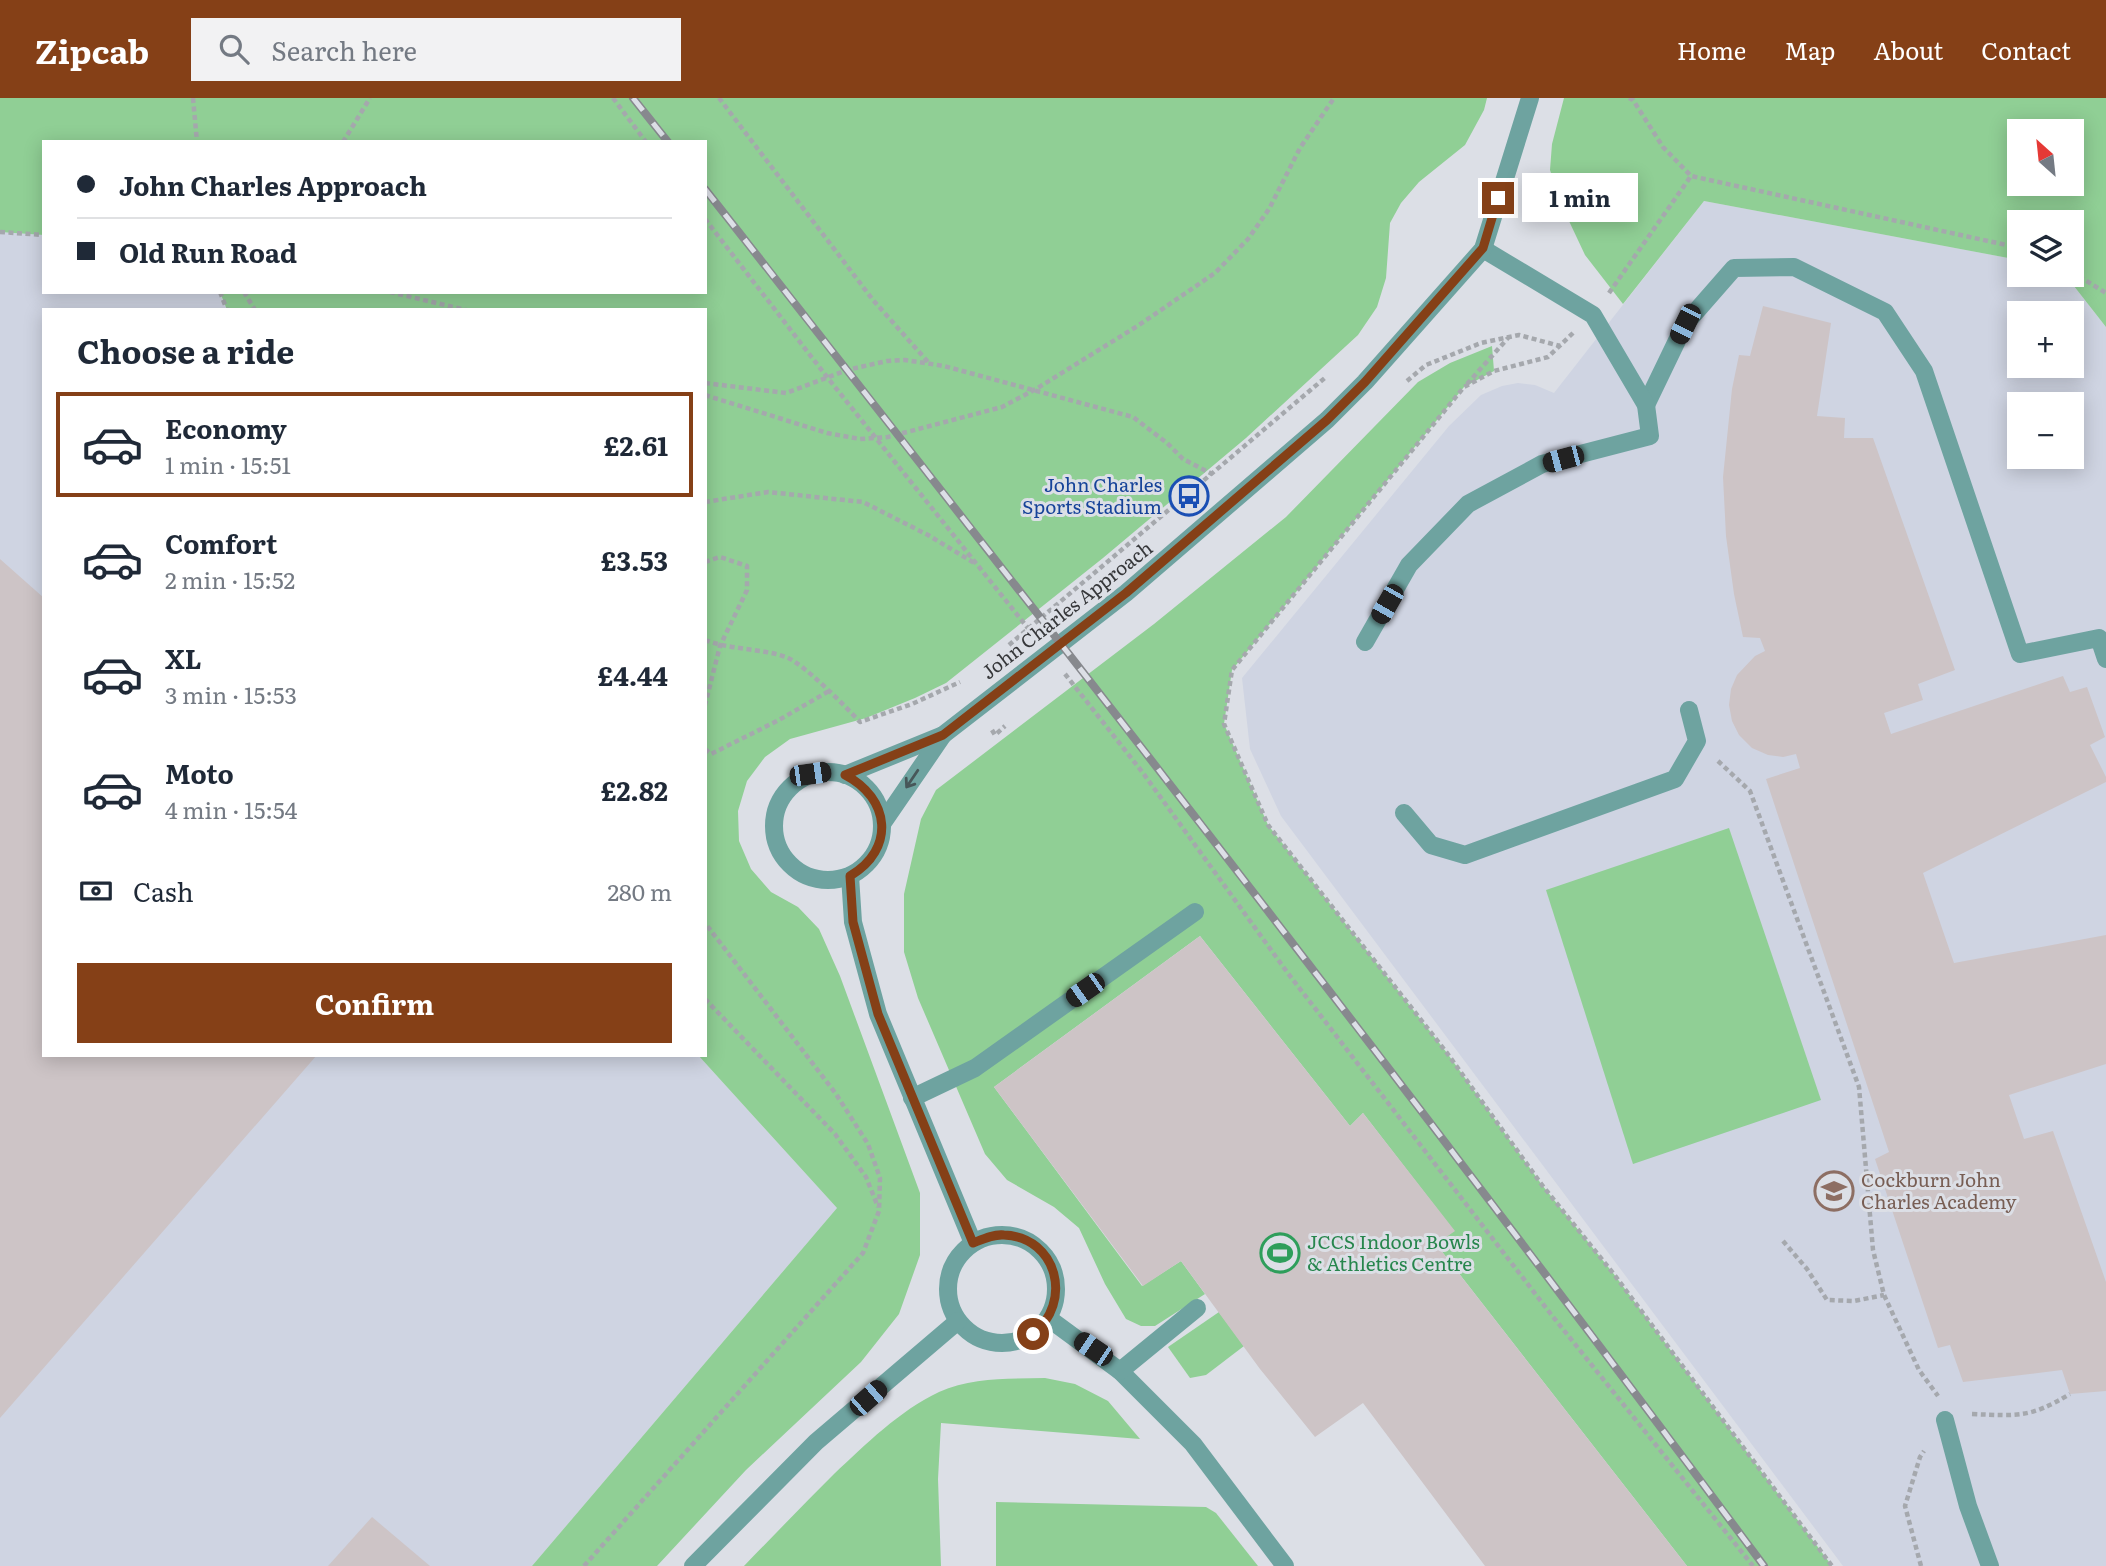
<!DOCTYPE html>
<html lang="en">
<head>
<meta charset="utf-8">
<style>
  :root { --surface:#fff; --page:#f2f2f3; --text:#1f2937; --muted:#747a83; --line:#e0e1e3; --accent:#854017 }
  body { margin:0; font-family:Literata,serif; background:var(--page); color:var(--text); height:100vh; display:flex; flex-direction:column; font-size:26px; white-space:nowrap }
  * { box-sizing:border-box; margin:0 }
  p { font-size:23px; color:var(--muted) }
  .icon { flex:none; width:38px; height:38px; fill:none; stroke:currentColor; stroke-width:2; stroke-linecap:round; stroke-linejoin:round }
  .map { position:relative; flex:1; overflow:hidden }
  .panel { position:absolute; left:42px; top:210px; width:665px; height:749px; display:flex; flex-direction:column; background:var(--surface); border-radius:0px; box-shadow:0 4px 18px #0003 }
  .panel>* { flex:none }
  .banner { position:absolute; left:42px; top:42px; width:665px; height:154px; border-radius:0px; box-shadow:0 4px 18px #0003; display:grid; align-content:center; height:154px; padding:0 35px; background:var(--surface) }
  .needle { width:46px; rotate:333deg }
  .tools { position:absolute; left:2007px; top:21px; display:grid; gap:14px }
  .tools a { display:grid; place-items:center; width:77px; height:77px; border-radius:0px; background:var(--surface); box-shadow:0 4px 18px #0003; font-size:35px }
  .end { position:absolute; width:32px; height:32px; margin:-16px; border:9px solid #854017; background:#fff; box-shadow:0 0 0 4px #fff }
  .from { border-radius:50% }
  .bubble { position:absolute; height:49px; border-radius:0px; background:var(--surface); box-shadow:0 4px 18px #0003; font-size:23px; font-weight:700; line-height:49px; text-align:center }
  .car { position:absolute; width:21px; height:42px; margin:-21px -10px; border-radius:9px; box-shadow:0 0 5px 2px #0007; background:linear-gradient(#222 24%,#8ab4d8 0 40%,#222 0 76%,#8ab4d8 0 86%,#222 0) }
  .banner b { display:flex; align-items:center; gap:24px; height:66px; font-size:26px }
  .banner b+b { border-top:2px solid var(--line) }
  .banner i { width:18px; height:18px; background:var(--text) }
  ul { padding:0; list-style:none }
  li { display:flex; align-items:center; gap:21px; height:105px; margin:0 14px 10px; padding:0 21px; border:4px solid transparent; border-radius:0px }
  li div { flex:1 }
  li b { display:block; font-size:26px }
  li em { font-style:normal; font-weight:700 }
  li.active { border-color:var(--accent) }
  li>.icon { width:63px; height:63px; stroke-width:1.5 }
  h2 { padding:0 35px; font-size:32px; line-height:84px }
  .pay { display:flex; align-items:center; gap:18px; height:77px; padding:0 35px; font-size:26px }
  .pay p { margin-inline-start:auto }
  .cta { display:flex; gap:14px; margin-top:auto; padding:14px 35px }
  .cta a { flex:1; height:80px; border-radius:0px; background:var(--accent); color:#fff; font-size:28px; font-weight:700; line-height:80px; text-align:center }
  header { display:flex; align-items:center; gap:42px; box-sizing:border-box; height:98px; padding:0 35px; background:var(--accent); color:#fff }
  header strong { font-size:33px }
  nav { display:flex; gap:38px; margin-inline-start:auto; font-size:24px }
  .search { width:490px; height:63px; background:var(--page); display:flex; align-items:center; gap:18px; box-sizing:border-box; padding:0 24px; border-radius:0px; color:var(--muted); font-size:26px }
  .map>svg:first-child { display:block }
</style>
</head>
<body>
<header>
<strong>Zipcab</strong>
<div class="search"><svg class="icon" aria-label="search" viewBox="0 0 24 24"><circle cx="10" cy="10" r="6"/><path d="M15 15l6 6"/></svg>Search here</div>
<nav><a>Home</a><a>Map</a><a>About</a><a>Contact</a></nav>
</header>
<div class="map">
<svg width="2106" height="1468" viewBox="0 0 2106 1468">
  <rect width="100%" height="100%" fill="#dcdfe6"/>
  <g fill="#cfd4e2" fill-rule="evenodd">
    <path d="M1704,103L2019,162L2020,177H2060L2070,183L2106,229V1468H1843L1281,718L1250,651L1242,580L1449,328L1481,297L1502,288L1518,285L1535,287L1554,295ZM2020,215H2072V268H2020ZM2020,306H2072V359H2020Z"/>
    <path d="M0,134L44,137V194H220L227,212H44V957H698L837,1110L532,1468H0Z"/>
  </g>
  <g fill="#90cf95" fill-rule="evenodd">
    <path d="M0,0H1487L1484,12L1465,47L1419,84L1401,105L1390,125L1386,180L1377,209L1358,237L1246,340L1103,460L946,585L915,600L866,620L790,641L765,659L747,683L738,713L739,743L751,771L771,794L798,809L819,831L840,878L920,1095V1157L899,1216L861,1264L746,1372L657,1468H532L837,1110L698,957H705V212H227L220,194H705V44H44V137L0,134Z"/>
    <path d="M1564,0H2106V229L2070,183L2060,177H2072V124H2020L2019,162L1704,103L1623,206L1585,157L1561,106L1550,72L1552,46ZM2020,33H2072V86H2020Z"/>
    <path d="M1492,248L1494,273L1464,289L1232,572L1224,626L1268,727L1447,955L1542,1087L1613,1175L1832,1468H1687L1436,1146L1454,1133L1363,1015L1350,1028L1200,838L994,989L1142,1188L1181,1163L1205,1196L1155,1228H1141L1126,1221L1105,1186L1079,1130L1054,1109L1007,1082L985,1056L918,900L904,854V796L921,721L936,692L1154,526L1286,419L1418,284L1450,265Z"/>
    <path d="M1729,730L1821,1002L1633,1066L1546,792Z"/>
    <path d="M1219,1214L1244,1248L1206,1277L1190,1280L1168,1249Z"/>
    <path d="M1045,1280L1075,1286L1108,1303L1140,1341L941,1325L938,1381L941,1468H744C774,1437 804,1406 834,1376C866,1346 899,1313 939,1294C972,1279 1010,1281 1045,1280Z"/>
    <path d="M996,1404L1206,1409L1216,1415L1258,1468H996Z"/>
  </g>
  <g fill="#cdc4c6">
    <path d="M1763,208L1831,225L1817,318L1845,320L1844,340H1873L1955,572L1918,586L1923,602L1884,615L1891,636L2063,578L2070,594L2087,589L2105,639L2090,647L2106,679V684L1923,775L1954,865L2106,837V966L2009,997L2024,1041L2053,1033L2106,1184V1293L2070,1296L2062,1272L1963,1284L1950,1247L1938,1250L1875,1061L1889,1054L1766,681L1800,670L1796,656L1783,659L1768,657L1752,650L1739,637L1732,623L1729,607L1731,591L1737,577L1755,558L1765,553L1760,540L1743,539L1734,496L1726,438L1723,379L1732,291L1739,257L1750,258Z"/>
    <path d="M0,461L44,500V957H317L0,1320Z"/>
    <path d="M1200,838L1350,1028L1363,1015L1455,1133L1436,1146L1687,1468H1485L1363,1305L1315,1339L1260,1271L1181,1163L1143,1188L994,989Z"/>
    <path d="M372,1419L430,1468H328Z"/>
  </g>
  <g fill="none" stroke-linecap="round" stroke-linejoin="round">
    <g stroke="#a5a8ad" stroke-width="4.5" stroke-dasharray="5 3.5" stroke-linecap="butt">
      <path d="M193,0L197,44"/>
      <path d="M613,0L646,44"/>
      <path d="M719,0L873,202L928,264"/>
      <path d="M1629,0L1633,2L1663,49L1691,78L2020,150"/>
      <path d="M343,44L370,0"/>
      <path d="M705,121L827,279L1031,534"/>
      <path d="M0,134L44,137"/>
      <path d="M2072,174L2106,195"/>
      <path d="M220,194L227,212"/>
      <path d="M244,194L255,212"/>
      <path d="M390,194L466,212"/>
      <path d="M1609,195L1691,78"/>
      <path d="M1573,235L1548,259L1494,273L1464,289L1232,572L1224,626L1268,727L1447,955L1542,1087L1613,1175L1832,1468"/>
      <path d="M1407,283L1426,267L1481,245L1519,237L1560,248"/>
      <path d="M705,285L786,295L847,272L887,263L905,262L944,268L1133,319L1167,345L1183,361L1212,376"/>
      <path d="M1467,286L1508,240"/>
      <path d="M705,297L827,335L860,341L888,339L1002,309L1036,291L1139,227L1215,175L1248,141L1269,111L1300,50L1334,0"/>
      <path d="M705,404L768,394L863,404L928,437L976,466"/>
      <path d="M705,464L720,459L747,468V492L720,548L705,607"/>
      <path d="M705,542C731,552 760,550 786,559C804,566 846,609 860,624L912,606L960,584"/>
      <path d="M1009,547L1326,279"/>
      <path d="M1065,576L1143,675L1287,874L1550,1215L1753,1468"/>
      <path d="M992,632L995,637L1005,628"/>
      <path d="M705,651L711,656L779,622L829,593"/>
      <path d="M1718,663L1750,693L1859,989L1873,1152L1884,1197L1919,1272L1938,1298"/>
      <path d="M705,901L835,1036L866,1079L878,1109"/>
      <path d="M1783,1143L1807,1171L1827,1202L1854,1203L1884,1197"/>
      <path d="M1972,1316C2018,1318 2030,1320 2070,1296"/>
      <path d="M584,1468L863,1155L879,1113L880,1080L868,1046L836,996L705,825"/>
      <path d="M1921,1468L1905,1408L1920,1359L1924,1353"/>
    </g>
    <g stroke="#6ea3a0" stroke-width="18">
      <path d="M1646,307L1685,226L1734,170L1794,169L1885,214L1924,273L2020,556L2099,540L2106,561"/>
      <path d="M1365,544L1409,467L1468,406L1542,366L1650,338L1646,307L1593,217L1483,151"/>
      <circle cx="828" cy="728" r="54"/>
      <path d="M845,677L943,637L1126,495L1327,322L1365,284L1483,151L1530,0"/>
      <path d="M1404,715L1431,747L1465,757L1675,681L1697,643L1689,612"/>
      <path d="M882,726L943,637"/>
      <path d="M850,778L853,824L878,916L973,1145"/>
      <path d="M912,1000L975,970L1195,814"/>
      <circle cx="1002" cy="1191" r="54"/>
      <path d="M1048,1220L1120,1273L1193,1346L1285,1468"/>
      <path d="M1120,1273L1197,1210"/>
      <path d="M1945,1322L1968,1408L1990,1468"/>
      <path d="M693,1468L816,1344L958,1223"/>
    </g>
    <g stroke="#87898e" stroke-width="8">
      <g id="rail">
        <path d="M633,0L668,44"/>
        <path d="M705,91C1063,547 1419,1003 1764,1468"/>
      </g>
    </g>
    <use href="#rail" stroke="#dcdfe6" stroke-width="5" stroke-dasharray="16" stroke-linecap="butt"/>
  </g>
  <defs><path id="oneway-shaft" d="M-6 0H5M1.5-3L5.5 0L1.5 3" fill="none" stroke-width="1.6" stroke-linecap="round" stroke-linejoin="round" transform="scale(1.75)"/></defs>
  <use stroke="#475759" href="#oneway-shaft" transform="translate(912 681) rotate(124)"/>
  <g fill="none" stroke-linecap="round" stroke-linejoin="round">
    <path stroke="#854017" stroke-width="9" d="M1033,1236C1073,1205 1058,1139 1004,1137C993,1136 983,1141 973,1145L878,916L853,824L850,778C896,751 890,700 845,677L943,637L1126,495L1327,322L1365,284L1483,150L1498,100"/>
  </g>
  <defs>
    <g id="bus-ring" transform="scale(2.0125)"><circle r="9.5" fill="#dcdfe6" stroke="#1a4fb4" stroke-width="1.5"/><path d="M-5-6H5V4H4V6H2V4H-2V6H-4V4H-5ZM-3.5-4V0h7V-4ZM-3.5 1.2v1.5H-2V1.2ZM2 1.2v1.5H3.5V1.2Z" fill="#1a4fb4"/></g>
    <g id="school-ring" transform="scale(2.0125)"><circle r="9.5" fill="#dcdfe6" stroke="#8d6e63" stroke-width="1.5"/><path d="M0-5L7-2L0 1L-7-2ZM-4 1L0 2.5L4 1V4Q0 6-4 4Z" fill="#8d6e63"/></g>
    <g id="stadium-ring" transform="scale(2.0125)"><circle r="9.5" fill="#dcdfe6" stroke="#2e9e5b" stroke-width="1.5"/><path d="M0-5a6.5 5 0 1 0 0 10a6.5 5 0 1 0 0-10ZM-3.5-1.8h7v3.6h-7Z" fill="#2e9e5b"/></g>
  </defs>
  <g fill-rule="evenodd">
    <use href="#bus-ring" x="1189" y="398"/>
    <use href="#school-ring" x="1834" y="1093"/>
    <use href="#stadium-ring" x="1280" y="1155"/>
  </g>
  <g text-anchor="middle" stroke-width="6" stroke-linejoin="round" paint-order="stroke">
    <g font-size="19" fill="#164399" stroke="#dcdfe6" text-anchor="end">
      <text x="1162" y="394">John Charles<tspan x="1162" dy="22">Sports Stadium</tspan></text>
    </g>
    <g font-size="19" fill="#36373a" stroke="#dcdfe6">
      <text transform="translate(1067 512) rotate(-38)" y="7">John Charles Approach</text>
    </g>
    <g font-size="19" fill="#785e54" stroke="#dcdfe6" text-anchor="start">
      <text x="1861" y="1089">Cockburn John<tspan x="1861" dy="22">Charles Academy</tspan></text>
    </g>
    <g font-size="19" fill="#27864d" stroke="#dcdfe6" text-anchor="start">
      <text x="1307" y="1151">JCCS Indoor Bowls<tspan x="1307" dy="22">&amp; Athletics Centre</tspan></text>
    </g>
  </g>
</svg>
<div class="tools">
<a><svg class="needle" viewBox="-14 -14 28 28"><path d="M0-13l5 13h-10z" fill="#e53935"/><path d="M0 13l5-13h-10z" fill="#747a83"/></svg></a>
<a><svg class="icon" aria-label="layers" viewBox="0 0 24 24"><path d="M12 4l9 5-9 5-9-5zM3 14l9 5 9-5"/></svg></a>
<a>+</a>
<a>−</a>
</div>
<i class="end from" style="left:1033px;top:1236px"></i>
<i class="end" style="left:1498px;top:100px"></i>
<div class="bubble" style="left:1522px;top:75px;width:116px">1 min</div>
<i class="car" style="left:1685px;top:226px;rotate:206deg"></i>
<i class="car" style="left:1563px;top:361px;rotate:255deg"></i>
<i class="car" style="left:1387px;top:506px;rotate:210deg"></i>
<i class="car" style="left:810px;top:676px;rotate:82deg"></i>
<i class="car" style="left:1085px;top:892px;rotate:235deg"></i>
<i class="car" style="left:1093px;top:1251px;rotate:304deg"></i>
<i class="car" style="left:868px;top:1300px;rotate:49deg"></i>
<div class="banner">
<b><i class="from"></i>John Charles Approach</b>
<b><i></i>Old Run Road</b>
</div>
<section class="panel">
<h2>Choose a ride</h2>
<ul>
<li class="active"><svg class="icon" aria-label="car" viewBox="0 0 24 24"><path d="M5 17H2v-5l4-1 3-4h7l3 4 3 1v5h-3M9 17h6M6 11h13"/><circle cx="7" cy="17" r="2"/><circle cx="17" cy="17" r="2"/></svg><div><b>Economy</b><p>1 min · 15:51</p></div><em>£2.61</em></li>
<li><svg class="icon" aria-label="car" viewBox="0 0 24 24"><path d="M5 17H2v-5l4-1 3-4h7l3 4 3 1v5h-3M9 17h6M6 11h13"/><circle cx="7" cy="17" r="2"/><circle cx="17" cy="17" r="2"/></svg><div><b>Comfort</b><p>2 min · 15:52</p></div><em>£3.53</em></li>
<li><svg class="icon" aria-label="car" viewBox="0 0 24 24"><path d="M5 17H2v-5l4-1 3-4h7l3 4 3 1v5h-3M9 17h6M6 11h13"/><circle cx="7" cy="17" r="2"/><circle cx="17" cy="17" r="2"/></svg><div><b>XL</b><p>3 min · 15:53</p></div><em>£4.44</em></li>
<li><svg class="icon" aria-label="car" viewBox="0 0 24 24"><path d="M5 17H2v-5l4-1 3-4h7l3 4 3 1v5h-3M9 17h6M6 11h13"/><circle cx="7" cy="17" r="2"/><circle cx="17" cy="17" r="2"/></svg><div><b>Moto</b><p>4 min · 15:54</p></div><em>£2.82</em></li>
</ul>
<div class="pay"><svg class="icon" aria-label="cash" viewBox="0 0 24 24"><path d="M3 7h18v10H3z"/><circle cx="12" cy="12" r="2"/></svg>Cash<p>280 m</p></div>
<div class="cta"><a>Confirm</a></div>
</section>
</div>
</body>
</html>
